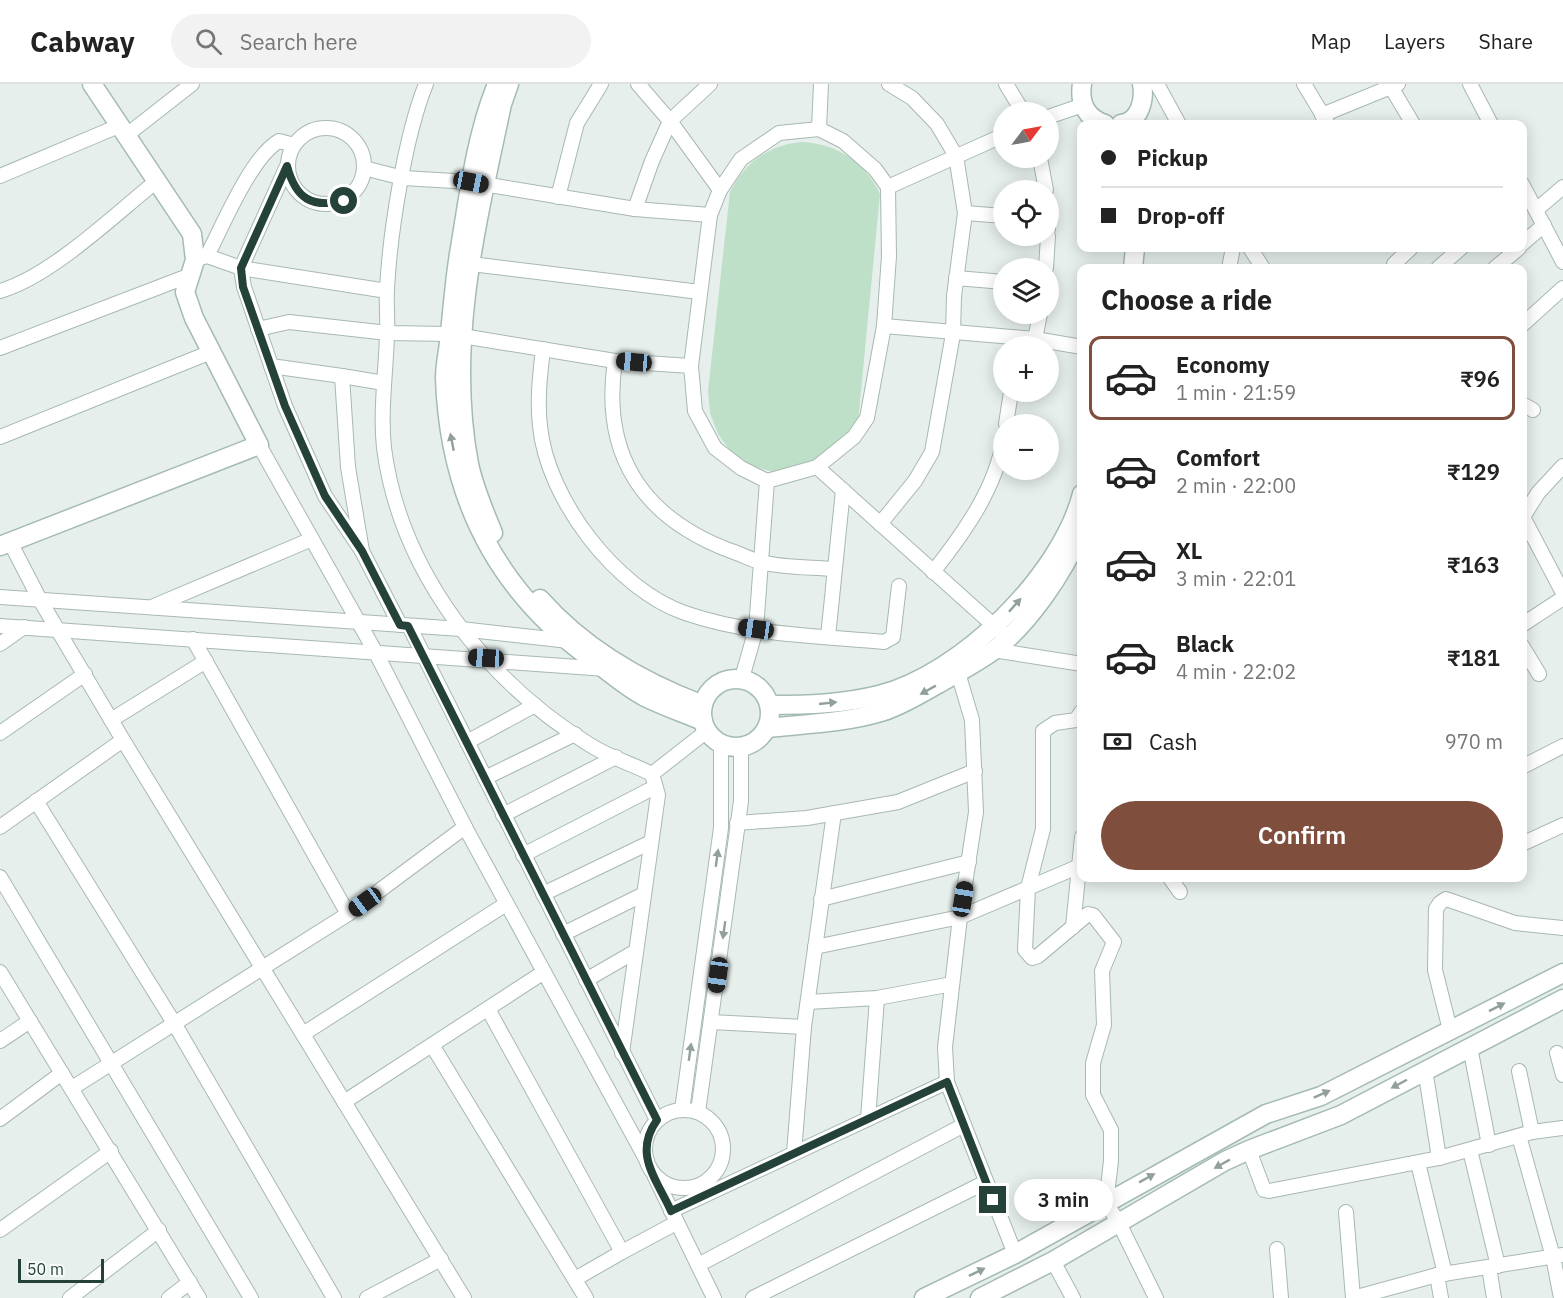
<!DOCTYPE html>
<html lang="en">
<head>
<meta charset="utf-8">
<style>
  :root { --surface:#fff; --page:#f2f2f2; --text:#222; --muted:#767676; --line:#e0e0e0; --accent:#804e3d }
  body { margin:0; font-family:"IBM Plex Sans",sans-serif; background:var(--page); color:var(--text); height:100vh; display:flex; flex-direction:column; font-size:22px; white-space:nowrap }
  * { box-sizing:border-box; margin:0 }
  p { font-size:20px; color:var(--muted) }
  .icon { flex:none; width:33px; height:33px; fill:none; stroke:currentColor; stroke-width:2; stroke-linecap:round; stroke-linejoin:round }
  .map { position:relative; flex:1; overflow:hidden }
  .details { position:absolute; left:1077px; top:180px; width:450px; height:618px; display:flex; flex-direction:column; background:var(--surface); border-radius:12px; box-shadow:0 3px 15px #0003 }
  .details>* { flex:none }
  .hud { position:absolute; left:1077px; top:36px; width:450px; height:132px; border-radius:12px; box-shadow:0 3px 15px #0003; display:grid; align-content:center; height:132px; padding:0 24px; background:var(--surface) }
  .needle { width:39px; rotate:58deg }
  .fabs { position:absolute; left:993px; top:18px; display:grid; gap:12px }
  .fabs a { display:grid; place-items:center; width:66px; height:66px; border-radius:50%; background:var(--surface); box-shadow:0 3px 15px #0003; font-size:30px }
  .scale { position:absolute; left:18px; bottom:15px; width:86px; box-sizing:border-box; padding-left:6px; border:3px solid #24423a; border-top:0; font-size:16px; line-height:21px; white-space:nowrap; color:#24423a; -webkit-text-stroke:4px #f7fbf9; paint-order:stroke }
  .end { position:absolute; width:27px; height:27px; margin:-14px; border:8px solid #24423a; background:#fff; box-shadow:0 0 0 3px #fff }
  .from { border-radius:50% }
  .bubble { position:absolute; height:42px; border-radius:21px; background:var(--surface); box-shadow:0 3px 15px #0003; font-size:20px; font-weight:600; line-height:42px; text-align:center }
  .car { position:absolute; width:18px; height:36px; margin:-18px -9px; border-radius:8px; box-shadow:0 0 4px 2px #0007; background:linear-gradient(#222 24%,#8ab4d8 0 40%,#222 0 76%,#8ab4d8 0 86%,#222 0) }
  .hud b { display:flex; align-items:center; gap:21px; height:57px; font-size:22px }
  .hud b+b { border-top:2px solid var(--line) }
  .hud i { width:15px; height:15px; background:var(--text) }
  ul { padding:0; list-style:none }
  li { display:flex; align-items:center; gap:18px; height:84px; margin:0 12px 9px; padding:0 12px; border:3px solid transparent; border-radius:12px }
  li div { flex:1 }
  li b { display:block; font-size:22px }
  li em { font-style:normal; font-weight:600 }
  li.selected { border-color:var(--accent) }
  li>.icon { width:54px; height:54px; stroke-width:1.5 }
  h2 { padding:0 24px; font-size:27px; line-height:72px }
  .pay { display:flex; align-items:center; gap:15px; height:66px; padding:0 24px; font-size:22px }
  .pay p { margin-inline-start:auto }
  .button { display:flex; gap:12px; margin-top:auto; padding:12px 24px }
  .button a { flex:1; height:69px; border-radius:36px; background:var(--accent); color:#fff; font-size:24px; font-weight:600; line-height:69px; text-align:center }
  header { display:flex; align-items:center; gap:36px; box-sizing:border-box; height:84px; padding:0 30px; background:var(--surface); border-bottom:2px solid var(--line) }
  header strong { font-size:28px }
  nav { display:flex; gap:33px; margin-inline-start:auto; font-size:21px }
  .search { width:420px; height:54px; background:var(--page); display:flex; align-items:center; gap:15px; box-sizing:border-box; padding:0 21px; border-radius:33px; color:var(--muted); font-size:22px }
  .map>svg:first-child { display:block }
</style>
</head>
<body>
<header>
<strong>Cabway</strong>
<div class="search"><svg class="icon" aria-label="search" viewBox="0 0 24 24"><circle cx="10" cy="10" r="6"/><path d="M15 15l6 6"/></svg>Search here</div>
<nav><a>Map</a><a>Layers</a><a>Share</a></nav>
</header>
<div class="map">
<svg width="1563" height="1214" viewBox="0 0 1563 1214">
  <rect width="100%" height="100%" fill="#e6efeb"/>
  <path fill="#bfe0c8" d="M802,58C838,60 865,78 880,110L858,338L833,374L781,390L749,381L731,368L718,350L710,329L708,307L730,108C745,78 769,61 802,58Z"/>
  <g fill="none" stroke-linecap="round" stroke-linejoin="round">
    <g stroke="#a8b8b2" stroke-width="16">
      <g id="street">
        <path d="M426,0C405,52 390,148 387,205C386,220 388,235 387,250C386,288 380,327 384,364C400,487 486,597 590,661C609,673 632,680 652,690L707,647"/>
        <path d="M638,0L670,37L720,106"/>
        <path d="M1006,0L1023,28"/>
        <path d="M1157,0L1179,40"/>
        <path d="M1304,0L1328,40"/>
        <path d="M1470,0L1491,40"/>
        <path d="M1391,3L1413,40"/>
        <path d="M1322,31L1398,0"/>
        <path d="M1048,33L1083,21"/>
        <circle cx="326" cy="82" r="38"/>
        <path d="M819,45L821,0"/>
        <path d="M128,50L192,0"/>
        <path d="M1040,74L1046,106"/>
        <path d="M287,82L241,184L244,203L285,322L325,412L362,467"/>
        <path d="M364,84L403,94L471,98L635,125L710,131"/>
        <path d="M0,92L121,41"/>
        <path d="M1522,100L1563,178"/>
        <path d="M888,103L1004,51"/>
        <path d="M558,113L577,39L601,0"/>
        <path d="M635,125L652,77L670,37L710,0"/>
        <path d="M1536,126L1563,103"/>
        <path d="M965,129L1004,132"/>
        <path d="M1048,129V145"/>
        <path d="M1522,160L1544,141"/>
        <path d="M1250,164L1263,184"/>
        <path d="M207,172L241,184L387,207"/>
        <path d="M200,174L207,172C223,141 251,73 279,57L294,61"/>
        <path d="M463,179L700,208"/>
        <path d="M1394,180L1411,164"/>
        <path d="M1046,184L1048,152"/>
        <path d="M1229,184L1233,164"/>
        <path d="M1438,184L1461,164"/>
        <path d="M1495,184L1519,164"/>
        <path d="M956,194L1004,198"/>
        <path d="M0,207C52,192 115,130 158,96"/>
        <path d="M1522,241L1563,204"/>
        <path d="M884,242L1035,255L1082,263"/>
        <path d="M258,245L289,238L388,249L450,250L615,277L691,282L695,327L715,364L741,384L767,397L817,383L854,353L867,334L884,242L889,172L888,103L875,85L843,57L819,45L779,49L741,75L720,106L710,131L691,282"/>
        <path d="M1035,255L1040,230"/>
        <path d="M0,264L188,192"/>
        <path d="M543,265C540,291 537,316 540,342C547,415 616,505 685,529C748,551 818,552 884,558L893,553L899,502"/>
        <path d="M615,277C601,371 643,434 731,467C741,470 751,476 761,478C784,484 810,483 834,485"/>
        <path d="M271,282L342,292L348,383L362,467L400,541"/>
        <path d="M342,292L384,299"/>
        <path d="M1522,320L1533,326"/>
        <path d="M1006,340L1011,308"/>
        <path d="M0,353L211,268"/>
        <path d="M1563,382L1538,409L1523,433L1563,509"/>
        <path d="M817,383L1001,548"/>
        <path d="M880,440L915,397L932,368L953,250L954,212L965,129L956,72L937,40L912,14L889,0"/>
        <path d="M10,458L40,516L123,656L464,1214"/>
        <path d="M933,488C964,449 996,404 1004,354"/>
        <path d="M0,513L461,545L569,557"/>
        <path d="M154,522L312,455"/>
        <path d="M1522,541L1563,514"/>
        <path d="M0,542L606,585"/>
        <path d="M409,542L657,1036"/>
        <path d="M828,553L843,406"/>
        <path d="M193,555L348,830"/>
        <path d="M0,560L24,543"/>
        <path d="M1522,562L1539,590"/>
        <path d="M993,566L1082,580"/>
        <path d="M956,582L972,636L976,728L960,833L945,963L947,998L1015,1170"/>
        <path d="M742,594L756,545L767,397"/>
        <path d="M1082,627L1076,636L1055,639L1043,647V745L1028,804L1025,866L1032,874L1038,872L1088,830L1093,831L1114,858L1102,887L1104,941L1093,979V1011L1111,1046V1077L1106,1119L1119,1139L1156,1214"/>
        <path d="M111,636L206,577"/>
        <path d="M0,649L85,590"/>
        <path d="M467,658L535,621"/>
        <path d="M1522,683L1563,662"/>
        <path d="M485,694L575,650"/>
        <path d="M36,717L174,939L334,1214"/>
        <path d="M503,731L616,673"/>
        <path d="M737,739L807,734L898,718L975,687"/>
        <path d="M0,743L123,656"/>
        <path d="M465,743L647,1077"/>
        <path d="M1522,760L1563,741"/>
        <path d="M523,771L655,703"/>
        <path d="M0,793L251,1214"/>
        <path d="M1170,794L1180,808"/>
        <path d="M543,810L651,758"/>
        <path d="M821,815L969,778"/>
        <path d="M1073,843L1082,753"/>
        <path d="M563,850L644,810"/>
        <path d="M815,863L960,833L1082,781"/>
        <path d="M0,888L199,1214"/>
        <path d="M586,896L636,867"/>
        <path d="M808,918L877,914L952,900"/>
        <path d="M488,925L622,1168L676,1139"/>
        <path d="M711,938L804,943"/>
        <path d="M1450,946L1435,886L1436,825L1440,819L1446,815L1515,839L1563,844"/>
        <path d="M303,950L506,820"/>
        <path d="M0,957L30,937"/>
        <path d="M432,961L586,1214"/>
        <path d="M1470,963L1489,1061"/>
        <path d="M622,969L658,711L652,690"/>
        <path d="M1557,969L1563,991"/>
        <path d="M1425,985L1439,1074L1532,1048L1563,1044"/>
        <path d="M1519,987L1532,1048"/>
        <path d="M72,1004L348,830L465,743L376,569L259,361"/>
        <path d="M344,1018L544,888"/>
        <path d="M682,1026L721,744V659"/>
        <circle cx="684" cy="1065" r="39"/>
        <path d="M698,1028L741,717V663"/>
        <path d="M0,1035L62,989"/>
        <path d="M868,1035L877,914"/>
        <path d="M1519,1052L1553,1173L1561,1214"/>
        <path d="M1249,1066L1264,1106L1269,1107L1439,1074"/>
        <path d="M1470,1066L1498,1182"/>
        <path d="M794,1069L804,943L834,729"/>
        <path d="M1418,1079L1445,1190"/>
        <path d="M655,1093L714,1214"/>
        <path d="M671,1127L947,998"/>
        <path d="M1346,1128L1353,1214"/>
        <path d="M0,1146L111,1067"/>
        <path d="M1277,1165L1281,1214"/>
        <path d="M1053,1177L1073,1214"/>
        <path d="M698,1181L964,1041"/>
        <path d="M1489,1183L1494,1214"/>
        <path d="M1437,1191L1441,1214"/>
        <path d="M575,1195L622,1168"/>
        <path d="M70,1214L159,1146"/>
        <path d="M169,1214L190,1198"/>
        <path d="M367,1214L441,1175"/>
        <path d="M753,1214L986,1098"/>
        <path d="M1353,1214L1437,1191L1563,1171"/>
      </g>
    </g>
    <g stroke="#a4bbb3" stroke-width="21">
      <g id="secondary">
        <path d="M497,0C476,51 469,110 460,164C455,192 453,220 450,249C449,264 445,280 445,294C449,413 496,507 593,576C609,588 626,603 645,613C663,622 684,629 703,637"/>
        <path d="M1082,0C1079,19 1086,34 1105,40"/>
        <path d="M1121,40C1140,38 1145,15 1142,0"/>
        <path d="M1133,184L1135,164"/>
        <path d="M493,449C484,427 474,404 469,380C446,258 477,139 502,20L509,0"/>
        <path d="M0,462L259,361L194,234L185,208L195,176L192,150L92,0"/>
        <path d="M540,515C584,565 642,598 703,621"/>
        <circle cx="736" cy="629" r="34"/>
        <path d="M770,621C807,621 843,620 879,611C961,590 1061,492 1082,410"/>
        <path d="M767,644C804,640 845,639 881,628C901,622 920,610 938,600C956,590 976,579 993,567C1030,539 1063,489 1082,446"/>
        <path d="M924,1214L1015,1170L1266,1030L1321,1012L1563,889"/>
        <path d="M980,1214L1053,1177L1225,1077L1249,1066L1341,1031L1563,915"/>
      </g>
    </g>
    <use href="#street" stroke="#fff" stroke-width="14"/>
    <use href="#secondary" stroke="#fff" stroke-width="18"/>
  </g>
  <defs><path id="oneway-solid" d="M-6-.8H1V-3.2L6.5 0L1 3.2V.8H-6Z" transform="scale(1.5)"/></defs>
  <g fill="#92a09c">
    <use href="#oneway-solid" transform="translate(452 358) rotate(-101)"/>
    <use href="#oneway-solid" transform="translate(1015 521) rotate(-48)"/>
    <use href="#oneway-solid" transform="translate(928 606) rotate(151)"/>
    <use href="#oneway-solid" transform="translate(828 619) rotate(-6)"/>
    <use href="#oneway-solid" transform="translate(717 774) rotate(-82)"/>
    <use href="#oneway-solid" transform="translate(724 846) rotate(98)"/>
    <use href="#oneway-solid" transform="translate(1497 923) rotate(-27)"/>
    <use href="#oneway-solid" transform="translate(690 968) rotate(-82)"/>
    <use href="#oneway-solid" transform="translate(1399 1000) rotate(152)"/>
    <use href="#oneway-solid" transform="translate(1322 1010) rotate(-24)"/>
    <use href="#oneway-solid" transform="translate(1222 1080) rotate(151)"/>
    <use href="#oneway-solid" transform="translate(1147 1094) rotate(-29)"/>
    <use href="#oneway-solid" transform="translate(977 1188) rotate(-26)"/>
  </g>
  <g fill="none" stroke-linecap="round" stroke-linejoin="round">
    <path stroke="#24423a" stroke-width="8" d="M344,117C311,124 296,115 287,82L241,184L243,203L285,322L325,412L362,467L400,541L408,542L657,1036C633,1070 656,1094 671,1127L947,998L993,1116"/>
  </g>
</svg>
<div class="fabs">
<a><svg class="needle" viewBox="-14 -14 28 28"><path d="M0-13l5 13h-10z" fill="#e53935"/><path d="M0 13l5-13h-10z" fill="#767676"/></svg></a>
<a><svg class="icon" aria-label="locate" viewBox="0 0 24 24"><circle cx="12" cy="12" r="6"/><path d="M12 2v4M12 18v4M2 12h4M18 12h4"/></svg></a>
<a><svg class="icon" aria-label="layers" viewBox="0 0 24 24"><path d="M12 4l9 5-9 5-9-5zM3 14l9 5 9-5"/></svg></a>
<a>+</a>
<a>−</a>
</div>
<div class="scale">50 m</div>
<i class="end from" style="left:344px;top:117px"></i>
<i class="end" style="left:993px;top:1116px"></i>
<div class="bubble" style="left:1014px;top:1095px;width:99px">3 min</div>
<i class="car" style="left:471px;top:98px;rotate:101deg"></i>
<i class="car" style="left:634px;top:278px;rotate:275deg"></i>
<i class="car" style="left:756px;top:545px;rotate:278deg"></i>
<i class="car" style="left:486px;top:574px;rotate:273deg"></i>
<i class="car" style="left:963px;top:815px;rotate:9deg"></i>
<i class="car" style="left:365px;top:818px;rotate:234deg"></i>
<i class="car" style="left:718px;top:891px;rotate:188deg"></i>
<div class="hud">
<b><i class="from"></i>Pickup</b>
<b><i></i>Drop-off</b>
</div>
<section class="details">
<h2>Choose a ride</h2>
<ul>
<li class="selected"><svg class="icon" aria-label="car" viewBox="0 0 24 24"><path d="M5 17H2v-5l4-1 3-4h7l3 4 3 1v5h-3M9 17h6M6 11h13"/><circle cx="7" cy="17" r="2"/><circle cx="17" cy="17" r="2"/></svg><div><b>Economy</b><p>1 min · 21:59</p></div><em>₹96</em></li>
<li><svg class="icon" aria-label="car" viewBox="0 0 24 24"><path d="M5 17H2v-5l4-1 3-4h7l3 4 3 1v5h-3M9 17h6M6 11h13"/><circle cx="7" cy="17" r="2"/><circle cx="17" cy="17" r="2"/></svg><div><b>Comfort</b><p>2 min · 22:00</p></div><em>₹129</em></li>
<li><svg class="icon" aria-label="car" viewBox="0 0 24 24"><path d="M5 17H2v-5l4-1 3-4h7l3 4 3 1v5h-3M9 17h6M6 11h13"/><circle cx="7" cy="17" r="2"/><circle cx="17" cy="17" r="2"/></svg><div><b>XL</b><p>3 min · 22:01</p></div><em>₹163</em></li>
<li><svg class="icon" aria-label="car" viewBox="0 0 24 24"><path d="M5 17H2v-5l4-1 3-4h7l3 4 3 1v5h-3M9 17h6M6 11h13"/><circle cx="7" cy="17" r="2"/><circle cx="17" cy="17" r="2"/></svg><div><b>Black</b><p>4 min · 22:02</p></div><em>₹181</em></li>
</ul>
<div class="pay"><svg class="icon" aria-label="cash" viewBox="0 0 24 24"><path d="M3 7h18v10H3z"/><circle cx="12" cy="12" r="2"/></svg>Cash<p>970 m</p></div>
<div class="button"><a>Confirm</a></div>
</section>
</div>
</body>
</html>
